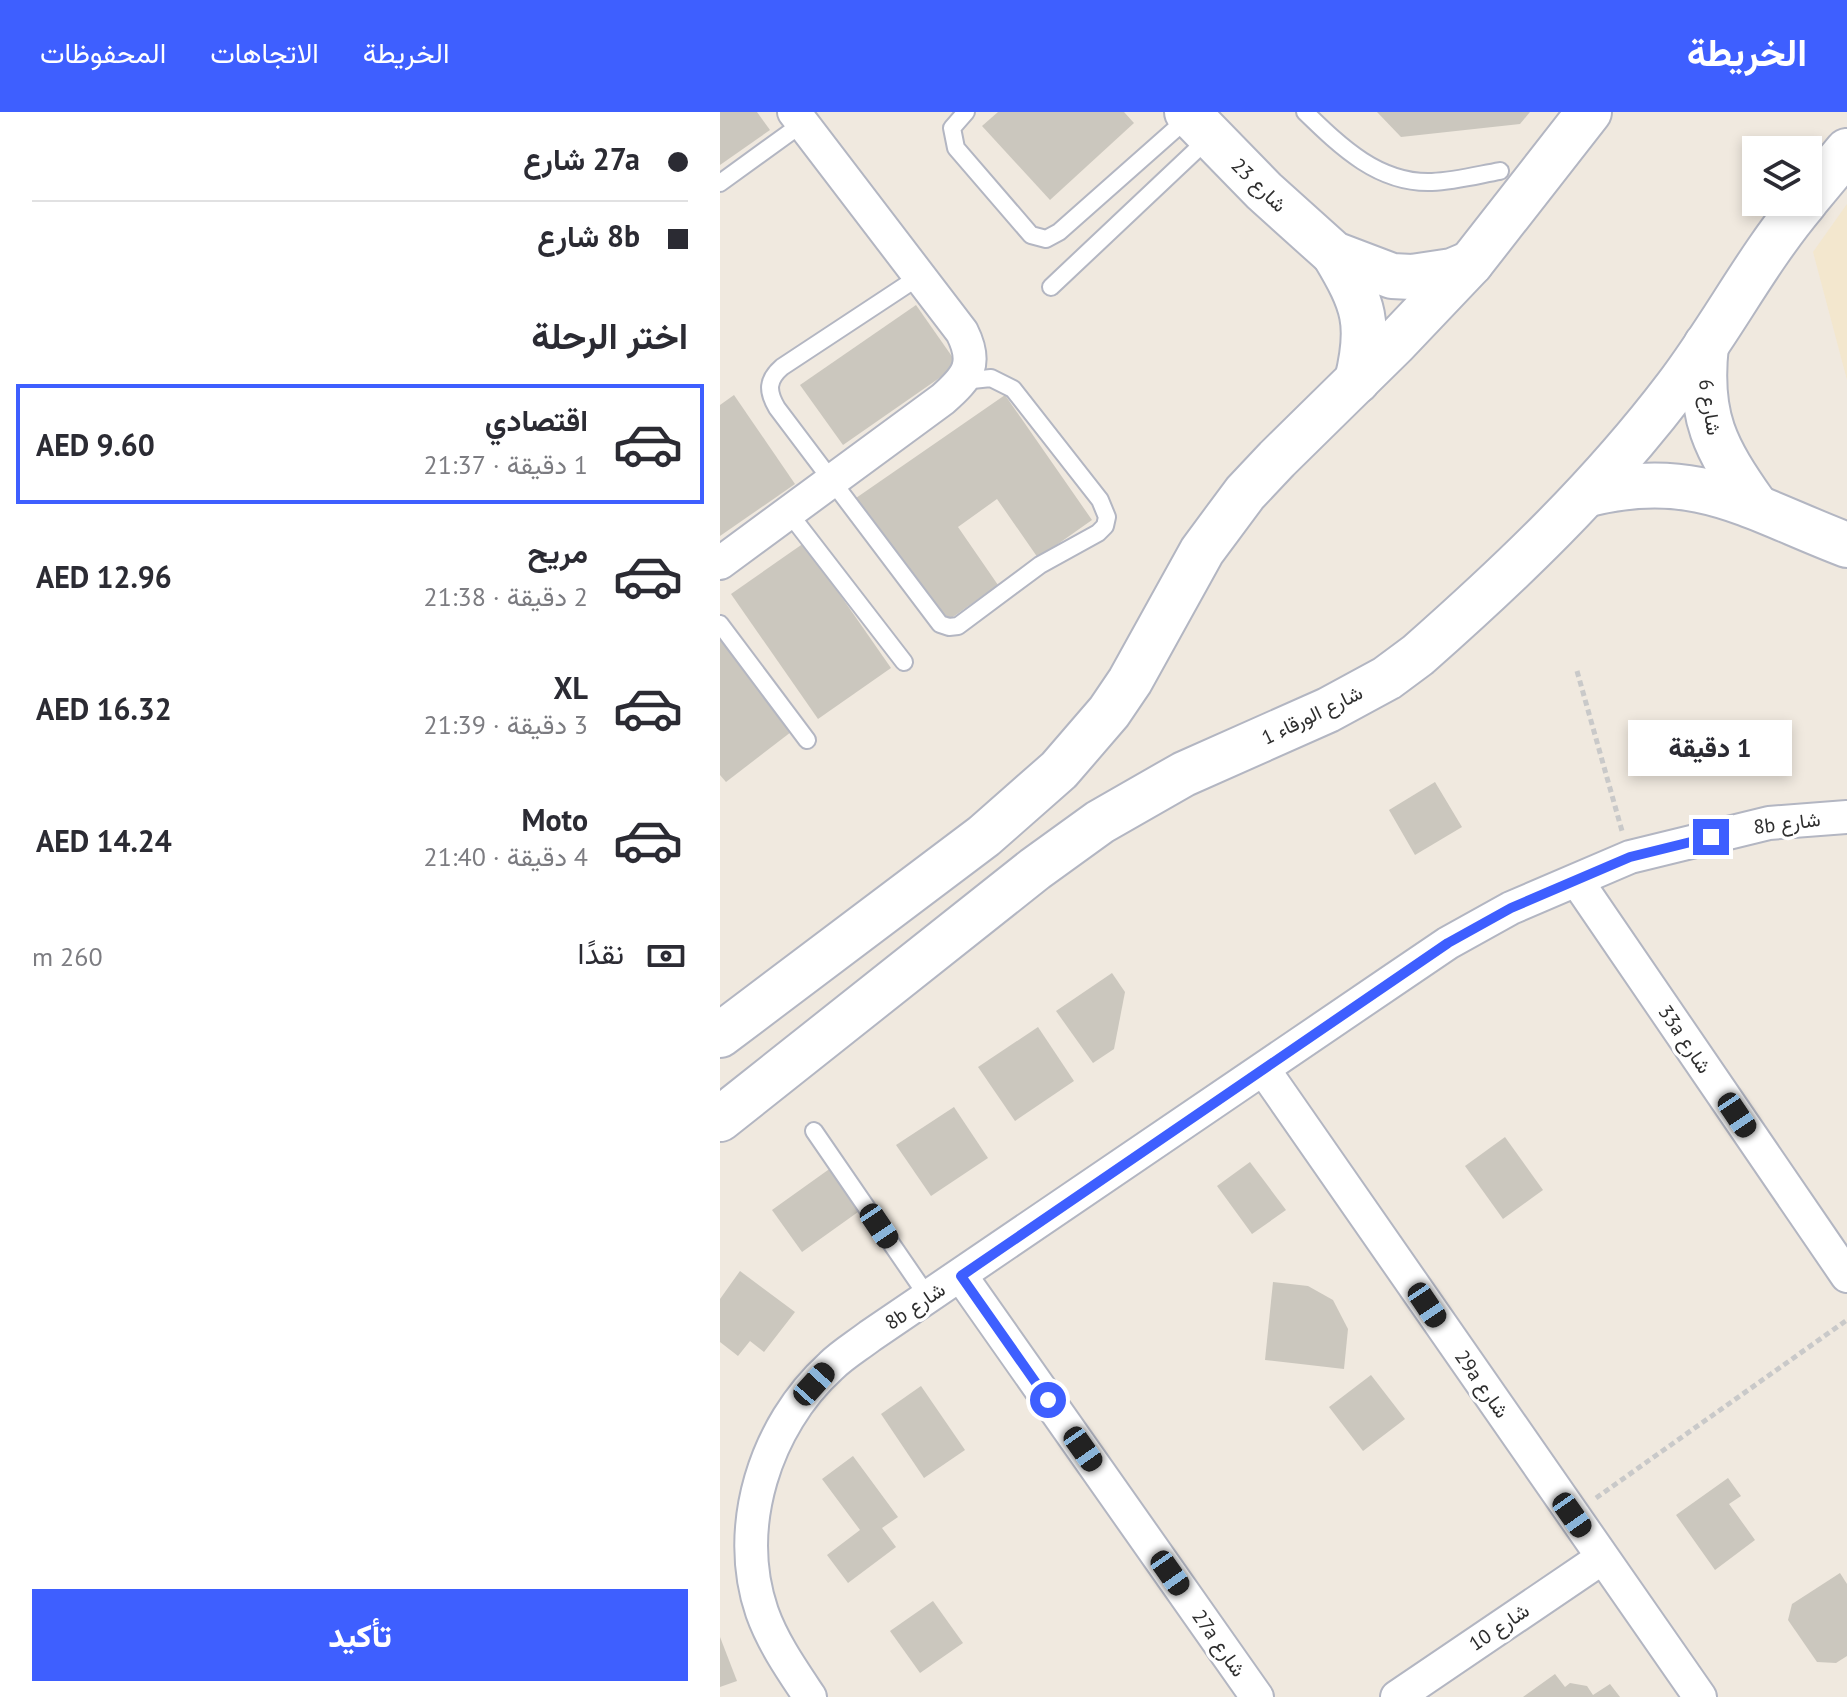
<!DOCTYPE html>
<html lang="ar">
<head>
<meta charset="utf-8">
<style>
  :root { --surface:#fff; --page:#f7f7f7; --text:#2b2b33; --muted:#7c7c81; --line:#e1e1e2; --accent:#3e5fff }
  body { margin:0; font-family:"PT Sans",Vazirmatn,sans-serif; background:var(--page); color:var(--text); direction:rtl; height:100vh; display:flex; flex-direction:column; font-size:30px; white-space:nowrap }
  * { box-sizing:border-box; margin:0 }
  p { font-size:26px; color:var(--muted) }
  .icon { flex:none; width:44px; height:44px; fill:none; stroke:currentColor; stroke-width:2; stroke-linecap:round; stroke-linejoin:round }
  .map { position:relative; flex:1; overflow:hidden; direction:ltr }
  .drawer { display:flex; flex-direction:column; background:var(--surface); width:720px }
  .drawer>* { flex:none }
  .hud { display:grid; align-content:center; height:176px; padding:0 32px; background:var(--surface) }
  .controls { position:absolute; left:1022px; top:24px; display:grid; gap:16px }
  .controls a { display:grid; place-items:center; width:80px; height:80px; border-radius:0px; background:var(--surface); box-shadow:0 4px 12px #0003; font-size:40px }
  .end { position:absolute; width:36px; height:36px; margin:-18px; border:10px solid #3e5fff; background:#fff; box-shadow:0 0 0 4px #fff }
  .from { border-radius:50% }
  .bubble { position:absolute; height:56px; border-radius:0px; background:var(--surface); box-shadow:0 4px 12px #0003; font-size:26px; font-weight:800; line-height:56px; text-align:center; direction:rtl }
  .car { position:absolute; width:24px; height:48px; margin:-24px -12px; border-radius:10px; box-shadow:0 0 6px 2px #0007; background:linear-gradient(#222 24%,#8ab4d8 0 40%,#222 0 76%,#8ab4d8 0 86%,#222 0) }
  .hud b { display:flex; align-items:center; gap:28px; height:76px; font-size:30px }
  .hud b+b { border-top:2px solid var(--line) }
  .hud i { width:20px; height:20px; background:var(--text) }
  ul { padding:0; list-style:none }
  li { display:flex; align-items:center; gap:24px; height:120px; margin:0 16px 12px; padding:0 16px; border:4px solid transparent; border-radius:0px }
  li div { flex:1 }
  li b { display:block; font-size:30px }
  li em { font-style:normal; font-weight:800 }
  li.active { border-color:var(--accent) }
  li>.icon { width:72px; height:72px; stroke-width:1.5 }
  h2 { padding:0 32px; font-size:36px; line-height:96px }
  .pay { display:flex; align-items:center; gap:20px; height:88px; padding:0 32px; font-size:30px }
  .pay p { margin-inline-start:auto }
  .button { display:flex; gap:16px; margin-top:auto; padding:16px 32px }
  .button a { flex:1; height:92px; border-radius:0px; background:var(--accent); color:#fff; font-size:32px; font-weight:800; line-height:92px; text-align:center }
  header { display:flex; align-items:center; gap:48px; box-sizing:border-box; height:112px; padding:0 40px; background:var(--accent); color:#fff }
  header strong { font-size:38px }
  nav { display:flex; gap:44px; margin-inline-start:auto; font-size:28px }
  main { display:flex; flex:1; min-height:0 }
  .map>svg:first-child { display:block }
</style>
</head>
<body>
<header>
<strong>الخريطة</strong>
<nav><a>الخريطة</a><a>الاتجاهات</a><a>المحفوظات</a></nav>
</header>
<main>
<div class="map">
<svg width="1127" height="1585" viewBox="0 0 1127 1585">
  <rect width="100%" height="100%" fill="#f0e9df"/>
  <path fill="#f3e7ce" d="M1127,92V268L1093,140Z"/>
  <g fill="#cbc7be">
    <path d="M0,0H37L50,18L0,53Z"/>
    <path d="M278,0H404L414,11L330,88L262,14Z"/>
    <path d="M657,0H810L800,12L681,25Z"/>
    <path d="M196,193L238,253L123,333L80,273Z"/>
    <path d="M14,283L75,372L0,424V293Z"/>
    <path d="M285,283L372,408L318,446L277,387L238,415L278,473L223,512L136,386Z"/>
    <path d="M84,431L171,556L98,607L11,482Z"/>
    <path d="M0,527L71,620L6,670L0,663Z"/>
    <path d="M715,670L742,715L695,743L669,698Z"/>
    <path d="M392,861L405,880L394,937L373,951L336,899Z"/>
    <path d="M318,915L354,969L295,1009L258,955Z"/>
    <path d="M234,995L268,1046L211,1084L176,1033Z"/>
    <path d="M785,1025L823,1078L783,1107L745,1054Z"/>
    <path d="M530,1050L566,1098L532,1122L497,1074Z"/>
    <path d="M115,1053L145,1095L82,1140L52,1098Z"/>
    <path d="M20,1159L75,1200L44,1240L30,1229L18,1244L0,1230V1187Z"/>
    <path d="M553,1170L588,1174L613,1188L628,1217L624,1257L545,1248Z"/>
    <path d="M651,1263L685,1307L643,1339L609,1295Z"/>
    <path d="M201,1274L245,1338L204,1366L161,1302Z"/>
    <path d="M133,1344L178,1405L162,1416L176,1435L128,1471L107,1443L140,1418L102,1367Z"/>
    <path d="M1008,1366L1021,1384L1009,1392L1035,1428L995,1458L956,1403Z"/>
    <path d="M1120,1461L1127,1472V1544L1116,1551L1097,1550L1068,1508L1072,1492Z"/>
    <path d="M213,1489L243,1531L200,1561L170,1519Z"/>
    <path d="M0,1525L17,1569L0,1575Z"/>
    <path d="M835,1562L845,1575L850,1571L867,1574L873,1583L890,1572L900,1585H803Z"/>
  </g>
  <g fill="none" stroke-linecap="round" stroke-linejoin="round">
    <g stroke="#b3b6c2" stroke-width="20">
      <g id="lane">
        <path d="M246,0L232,16L236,36L311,123L326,127L339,120L469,5"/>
        <path d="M585,0C621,35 659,72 712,70C735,69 758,63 780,59"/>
        <path d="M0,71L83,11"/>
        <path d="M200,164L62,255C47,268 47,279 57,296L220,512L229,515L238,514L320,453L378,421L385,414L387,405L380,388L293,277L271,266L243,269"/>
        <path d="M331,175L489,26"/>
        <path d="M69,401L184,550"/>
        <path d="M0,512L87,628"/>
        <path d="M94,1019L208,1185"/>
      </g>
    </g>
    <g stroke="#b3b6c2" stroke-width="36">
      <g id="street">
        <path d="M0,451L223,287C248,265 258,252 242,220L74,0"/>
        <path d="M857,769L1127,1164"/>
        <path d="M544,958L980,1585"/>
        <path d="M241,1164L537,1585"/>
        <path d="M90,1585C72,1558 53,1531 42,1500C13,1415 45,1314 111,1254C122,1243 137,1234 150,1224L669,871L728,831L791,796L910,745L1049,711L1127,705"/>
        <path d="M677,1585L882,1446"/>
      </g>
    </g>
    <g stroke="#b3b6c2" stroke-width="48">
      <g id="secondary">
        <path d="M467,0L544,79L614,142L672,164L692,165L732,159L751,151"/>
        <path d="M1088,86L1127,39"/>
        <path d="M614,142C644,192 651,212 637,269"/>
        <path d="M986,233C978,305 995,336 1035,393"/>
        <path d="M869,382C977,355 1032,397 1127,433"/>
        <path d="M0,923L264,724L339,658L389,600L410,569L482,439L525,381L557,347L674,232L751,151L869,0"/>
        <path d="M0,1007L315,757L380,710L464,662L608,598L667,566L698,543C792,460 880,376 956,276C1002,216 1036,148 1085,90"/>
      </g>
    </g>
    <g stroke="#c9c9c9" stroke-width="5" stroke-dasharray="6 4" stroke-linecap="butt">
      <path d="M857,559L902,719"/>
      <path d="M876,1386L1127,1208"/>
    </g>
    <use href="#lane" stroke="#fff" stroke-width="16"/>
    <use href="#street" stroke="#fff" stroke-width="32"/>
    <use href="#secondary" stroke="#fff" stroke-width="44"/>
  </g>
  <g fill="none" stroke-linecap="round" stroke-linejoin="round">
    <path stroke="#3e5fff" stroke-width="10" d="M328,1288L241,1164L728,831L791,796L910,745L991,725"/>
  </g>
  <g text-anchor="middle" stroke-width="7" stroke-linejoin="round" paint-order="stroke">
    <g font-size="20" fill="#2e2e2e" stroke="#fff">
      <text transform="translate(539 73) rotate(44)" y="7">شارع 23</text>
      <text transform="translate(990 295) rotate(81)" y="7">شارع 6</text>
      <text transform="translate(592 603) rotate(-26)" y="7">شارع الورقاء 1</text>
      <text transform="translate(1067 711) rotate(-7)" y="7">8b شارع</text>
      <text transform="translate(965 927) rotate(56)" y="7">33a شارع</text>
      <text transform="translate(195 1194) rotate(-34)" y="7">8b شارع</text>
      <text transform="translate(762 1272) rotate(55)" y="7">29a شارع</text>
      <text transform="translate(779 1515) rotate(-34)" y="7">شارع 10</text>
      <text transform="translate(499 1531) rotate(55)" y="7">27a شارع</text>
    </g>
  </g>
</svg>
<div class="controls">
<a><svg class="icon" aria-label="layers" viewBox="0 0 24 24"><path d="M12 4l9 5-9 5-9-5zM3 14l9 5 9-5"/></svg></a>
</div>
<i class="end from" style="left:328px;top:1288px"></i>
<i class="end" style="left:991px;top:725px"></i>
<div class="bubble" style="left:908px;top:608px;width:164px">1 دقيقة</div>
<i class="car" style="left:1017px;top:1003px;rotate:146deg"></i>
<i class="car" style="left:159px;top:1114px;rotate:146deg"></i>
<i class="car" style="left:707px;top:1193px;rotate:146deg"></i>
<i class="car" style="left:94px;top:1272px;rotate:42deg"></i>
<i class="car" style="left:363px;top:1337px;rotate:145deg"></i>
<i class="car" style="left:852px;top:1403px;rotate:145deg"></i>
<i class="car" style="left:450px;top:1461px;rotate:145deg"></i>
</div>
<section class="drawer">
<div class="hud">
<b><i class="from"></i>27a شارع</b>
<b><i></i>8b شارع</b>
</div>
<h2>اختر الرحلة</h2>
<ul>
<li class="active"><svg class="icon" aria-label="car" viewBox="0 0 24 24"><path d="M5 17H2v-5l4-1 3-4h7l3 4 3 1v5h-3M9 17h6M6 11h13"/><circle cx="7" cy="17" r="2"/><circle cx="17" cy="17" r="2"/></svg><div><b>اقتصادي</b><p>1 دقيقة · 21:37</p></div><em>AED 9.60</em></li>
<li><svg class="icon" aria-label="car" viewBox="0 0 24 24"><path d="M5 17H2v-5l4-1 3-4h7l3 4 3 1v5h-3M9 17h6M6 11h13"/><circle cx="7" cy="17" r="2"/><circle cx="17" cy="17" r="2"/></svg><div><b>مريح</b><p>2 دقيقة · 21:38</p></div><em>AED 12.96</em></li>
<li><svg class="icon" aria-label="car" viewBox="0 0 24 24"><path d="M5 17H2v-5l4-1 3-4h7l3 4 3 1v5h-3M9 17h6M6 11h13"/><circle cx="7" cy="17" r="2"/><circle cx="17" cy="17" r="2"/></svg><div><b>XL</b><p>3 دقيقة · 21:39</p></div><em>AED 16.32</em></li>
<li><svg class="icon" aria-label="car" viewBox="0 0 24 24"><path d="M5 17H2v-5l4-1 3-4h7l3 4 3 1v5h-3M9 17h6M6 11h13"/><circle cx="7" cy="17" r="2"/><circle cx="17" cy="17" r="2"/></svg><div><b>Moto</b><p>4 دقيقة · 21:40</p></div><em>AED 14.24</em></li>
</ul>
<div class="pay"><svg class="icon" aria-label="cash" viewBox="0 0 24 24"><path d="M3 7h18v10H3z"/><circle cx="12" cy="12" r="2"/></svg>نقدًا<p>260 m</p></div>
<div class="button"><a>تأكيد</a></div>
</section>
</main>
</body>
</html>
